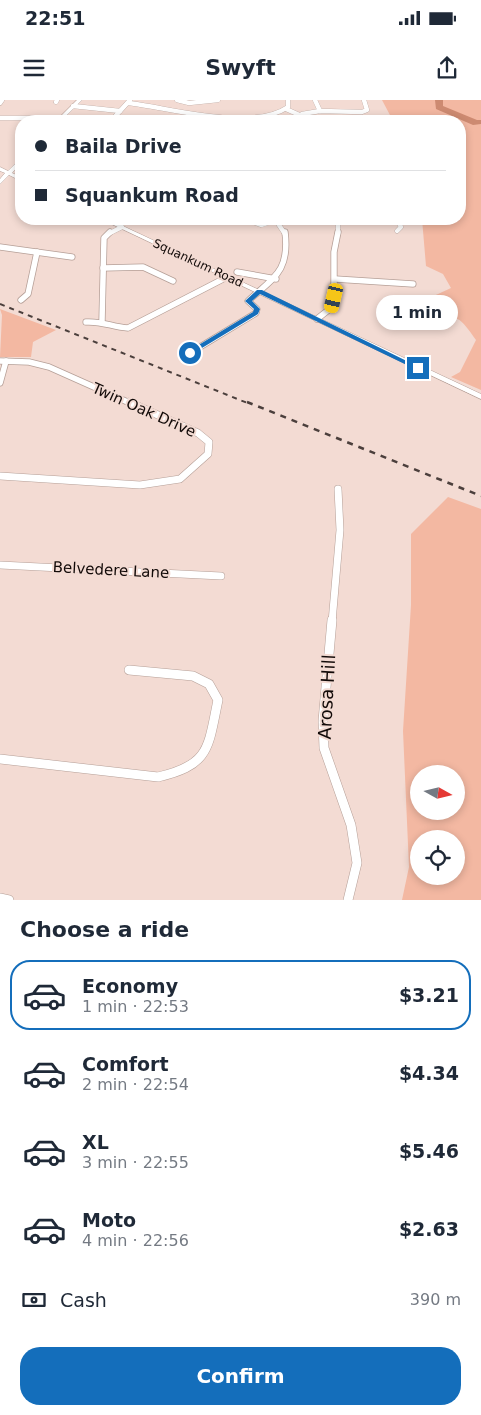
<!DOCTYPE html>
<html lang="en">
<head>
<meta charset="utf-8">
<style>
  :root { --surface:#fff; --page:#f2f2f3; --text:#1f2937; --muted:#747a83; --line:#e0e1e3; --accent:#146ebb }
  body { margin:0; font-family:"DejaVu Sans",sans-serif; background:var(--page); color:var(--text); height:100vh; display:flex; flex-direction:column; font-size:19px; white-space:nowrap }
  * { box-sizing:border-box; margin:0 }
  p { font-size:16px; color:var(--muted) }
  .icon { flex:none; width:28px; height:28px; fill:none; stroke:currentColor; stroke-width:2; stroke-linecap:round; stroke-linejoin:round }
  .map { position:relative; height:800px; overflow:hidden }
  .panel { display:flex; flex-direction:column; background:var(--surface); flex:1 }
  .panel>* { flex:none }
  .hud { position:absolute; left:15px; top:15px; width:451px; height:110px; border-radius:20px; box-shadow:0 2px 8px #0003; display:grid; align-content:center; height:110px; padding:0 20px; background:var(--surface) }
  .needle { width:32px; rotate:98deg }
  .buttons { position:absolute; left:410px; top:665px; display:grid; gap:10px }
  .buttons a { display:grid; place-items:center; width:55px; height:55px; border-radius:50%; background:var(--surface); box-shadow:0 2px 8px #0003; font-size:25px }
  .end { position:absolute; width:22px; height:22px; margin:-11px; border:6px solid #146ebb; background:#fff; box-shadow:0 0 0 2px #fff }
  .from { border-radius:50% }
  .bubble { position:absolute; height:35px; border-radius:18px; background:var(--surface); box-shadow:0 2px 8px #0003; font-size:16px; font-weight:700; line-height:35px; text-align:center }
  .car { position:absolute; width:15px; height:30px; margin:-15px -8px; border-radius:6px; box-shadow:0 0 4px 1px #0007; background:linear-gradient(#f5c518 24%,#345 0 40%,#f5c518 0 76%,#345 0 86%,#f5c518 0) }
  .hud b { display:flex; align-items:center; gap:18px; height:48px; font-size:19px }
  .hud b+b { border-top:1px solid var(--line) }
  .hud i { width:12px; height:12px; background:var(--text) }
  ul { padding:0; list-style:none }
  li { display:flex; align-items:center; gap:15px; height:70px; margin:0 10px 8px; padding:0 10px; border:2px solid transparent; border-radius:20px }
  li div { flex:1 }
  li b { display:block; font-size:19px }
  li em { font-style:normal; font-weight:700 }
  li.on { border-color:var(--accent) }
  li>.icon { width:45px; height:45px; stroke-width:1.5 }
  h2 { padding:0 20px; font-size:22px; line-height:60px }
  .pay { display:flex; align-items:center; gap:12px; height:55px; padding:0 20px; font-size:19px }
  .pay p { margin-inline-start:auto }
  .action { display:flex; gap:10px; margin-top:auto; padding:10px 20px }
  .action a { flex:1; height:58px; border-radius:20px; background:var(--accent); color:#fff; font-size:20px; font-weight:700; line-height:58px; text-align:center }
  .status { display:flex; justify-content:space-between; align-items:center; height:35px; padding:0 25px; background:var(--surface); direction:ltr }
  .status svg { height:14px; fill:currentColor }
  header { display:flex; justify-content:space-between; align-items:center; height:65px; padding:0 20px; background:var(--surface); font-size:22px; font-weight:700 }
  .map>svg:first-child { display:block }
</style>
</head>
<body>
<div class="status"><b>22:51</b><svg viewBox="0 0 49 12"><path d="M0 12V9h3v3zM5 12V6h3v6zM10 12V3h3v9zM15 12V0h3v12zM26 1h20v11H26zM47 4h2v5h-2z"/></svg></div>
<header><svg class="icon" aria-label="menu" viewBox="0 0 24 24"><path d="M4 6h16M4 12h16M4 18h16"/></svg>Swyft<svg class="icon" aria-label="share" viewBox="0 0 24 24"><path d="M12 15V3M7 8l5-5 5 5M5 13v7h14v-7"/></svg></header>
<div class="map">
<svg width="481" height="800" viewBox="0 0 481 800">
  <rect width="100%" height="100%" fill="#f3dbd3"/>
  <g fill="#f3b8a2" fill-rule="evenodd">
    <path d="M382,0H481V290L451,277L460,272L476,240C460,217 458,216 431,212L425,200L451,188L443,174L426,166L422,119H460V21H377V18L391,17Z"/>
    <path d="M0,209L56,230L33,242L31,257H0L2,215Z"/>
    <path d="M448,397L481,409V800H402L409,767L403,631L411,505V434ZM419,674H456V711H419ZM419,739H456V776H419Z"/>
  </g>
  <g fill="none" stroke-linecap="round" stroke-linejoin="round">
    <path fill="#cd8a71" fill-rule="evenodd" d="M435,0H443V6L477,20H481V24L473,25L436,9Z"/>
    <g stroke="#b59f97" stroke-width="5">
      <g id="minor-far3">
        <path d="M177,0L189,3L218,0"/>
        <path d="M315,0L320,11"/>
        <path d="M56,2L57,0"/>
        <path d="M0,3L2,0"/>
        <path d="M128,3C171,8 251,32 288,7V0"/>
        <path d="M73,6L120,11"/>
        <path d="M286,9L313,21"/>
        <path d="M302,14L320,11L362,12L367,10L364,0"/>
        <path d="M0,18H61"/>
        <path d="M111,21L130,0"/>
        <path d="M197,21H201"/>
        <path d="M255,119L253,122L261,125L276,120"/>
        <path d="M275,119L285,134"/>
        <path d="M338,119V134"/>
        <path d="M391,119L399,123L401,127L397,131"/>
        <path d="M108,121L114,119"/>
        <path d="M108,134L122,127"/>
      </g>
    </g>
    <g stroke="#b59f97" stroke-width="7">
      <g id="minor-far2">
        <path d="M0,147L72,157"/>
        <path d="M103,168L143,167L173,181"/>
        <path d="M237,172L276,179"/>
        <path d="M335,179L413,184"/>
        <path d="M21,200L28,194L37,152"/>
        <path d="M317,219L331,208L334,197V152L338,132"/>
        <path d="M102,221L104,138L110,132"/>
        <path d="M86,222C103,221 112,227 128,228L227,177"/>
        <path d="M190,253L256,213L257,209L248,201C273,178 290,172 285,132"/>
        <path d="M0,261L29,262L49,267L132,304"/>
        <path d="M0,283L6,261"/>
      </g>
    </g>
    <g stroke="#b59f97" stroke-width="8">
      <g id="minor-far1">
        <path d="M0,376L140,385L180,379L208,354L209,342L198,333L129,302"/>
        <path d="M0,465L221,476"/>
        <path d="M332,522L340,430L338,389"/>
      </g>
    </g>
    <g stroke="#b59f97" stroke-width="10">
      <g id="minor">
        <path d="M332,520L323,621L324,648L351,725L357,763L348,800"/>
        <path d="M0,659L158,677C210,665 208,648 218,600L209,584L193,576L129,570"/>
        <path d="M0,798L9,800"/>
      </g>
    </g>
    <g stroke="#b59f97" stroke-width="1">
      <g id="major">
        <path d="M77,0H82L61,21H56Z"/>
        <path d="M21,58V63L12,73L21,77V81L9,75L0,84V79L5,73L0,71V67L8,71Z"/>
        <path d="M101,119H108L481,294V299Z"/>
      </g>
    </g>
    <use href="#minor-far3" stroke="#fff" stroke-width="4.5"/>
    <use href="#minor-far2" stroke="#fff" stroke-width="5.5"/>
    <use href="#minor-far1" stroke="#fff" stroke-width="7"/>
    <use href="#minor" stroke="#fff" stroke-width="9"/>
    <use href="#major" fill="#fff" fill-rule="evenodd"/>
    <path stroke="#4b3f3c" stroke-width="2" stroke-dasharray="5 5" stroke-linecap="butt" d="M0,204L250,304"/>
    <path stroke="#4b3f3c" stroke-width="2.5" stroke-dasharray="6 6" stroke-linecap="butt" d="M247,302L481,396"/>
  </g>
  <path fill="#146ebb" d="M257,190H262L421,268L415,269L260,194L252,201L260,209L258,214L192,254H187V252L253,212L254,209L245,201Z"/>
  <g text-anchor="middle" stroke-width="4" stroke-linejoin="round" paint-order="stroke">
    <g font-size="12" fill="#120a08" stroke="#f3dbd3">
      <text transform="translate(198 163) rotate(25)" y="4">Squankum Road</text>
    </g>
    <g font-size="15" fill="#120a08" stroke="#f3dbd3">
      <text transform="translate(144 310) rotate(24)" y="5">Twin Oak Drive</text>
      <text transform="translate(111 470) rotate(3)" y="5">Belvedere Lane</text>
    </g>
    <g font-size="18" fill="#120a08" stroke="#f3dbd3">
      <text transform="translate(327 597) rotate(-87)" y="6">Arosa Hill</text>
    </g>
  </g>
</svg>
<div class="buttons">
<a><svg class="needle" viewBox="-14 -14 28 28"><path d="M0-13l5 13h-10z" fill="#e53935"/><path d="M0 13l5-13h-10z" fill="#747a83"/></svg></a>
<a><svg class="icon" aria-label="locate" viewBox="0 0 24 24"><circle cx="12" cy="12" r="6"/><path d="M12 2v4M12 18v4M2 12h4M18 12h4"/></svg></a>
</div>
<i class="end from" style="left:190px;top:253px"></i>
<i class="end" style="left:418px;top:268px"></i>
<div class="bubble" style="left:376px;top:195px;width:82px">1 min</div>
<i class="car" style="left:334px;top:198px;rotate:193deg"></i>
<div class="hud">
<b><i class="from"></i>Baila Drive</b>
<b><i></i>Squankum Road</b>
</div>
</div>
<section class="panel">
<h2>Choose a ride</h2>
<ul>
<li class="on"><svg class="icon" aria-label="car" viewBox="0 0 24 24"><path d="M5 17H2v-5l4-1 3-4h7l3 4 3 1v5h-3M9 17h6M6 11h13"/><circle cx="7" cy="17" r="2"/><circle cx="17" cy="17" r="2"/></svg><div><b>Economy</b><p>1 min · 22:53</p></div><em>$3.21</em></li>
<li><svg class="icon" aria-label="car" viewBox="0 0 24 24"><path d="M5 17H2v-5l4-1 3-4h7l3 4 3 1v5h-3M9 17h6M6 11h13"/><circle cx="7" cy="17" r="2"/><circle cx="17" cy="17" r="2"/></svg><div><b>Comfort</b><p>2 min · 22:54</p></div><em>$4.34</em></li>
<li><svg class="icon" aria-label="car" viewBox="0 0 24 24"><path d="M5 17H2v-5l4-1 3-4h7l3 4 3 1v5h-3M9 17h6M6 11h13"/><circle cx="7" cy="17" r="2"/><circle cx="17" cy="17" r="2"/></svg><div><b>XL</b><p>3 min · 22:55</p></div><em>$5.46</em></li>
<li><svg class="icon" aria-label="car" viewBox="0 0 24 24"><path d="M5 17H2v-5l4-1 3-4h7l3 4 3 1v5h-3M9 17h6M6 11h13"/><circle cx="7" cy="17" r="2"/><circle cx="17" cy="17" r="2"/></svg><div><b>Moto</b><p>4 min · 22:56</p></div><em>$2.63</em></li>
</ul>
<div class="pay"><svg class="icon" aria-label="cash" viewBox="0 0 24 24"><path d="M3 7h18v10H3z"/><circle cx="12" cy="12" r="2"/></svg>Cash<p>390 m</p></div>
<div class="action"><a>Confirm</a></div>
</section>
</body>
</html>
